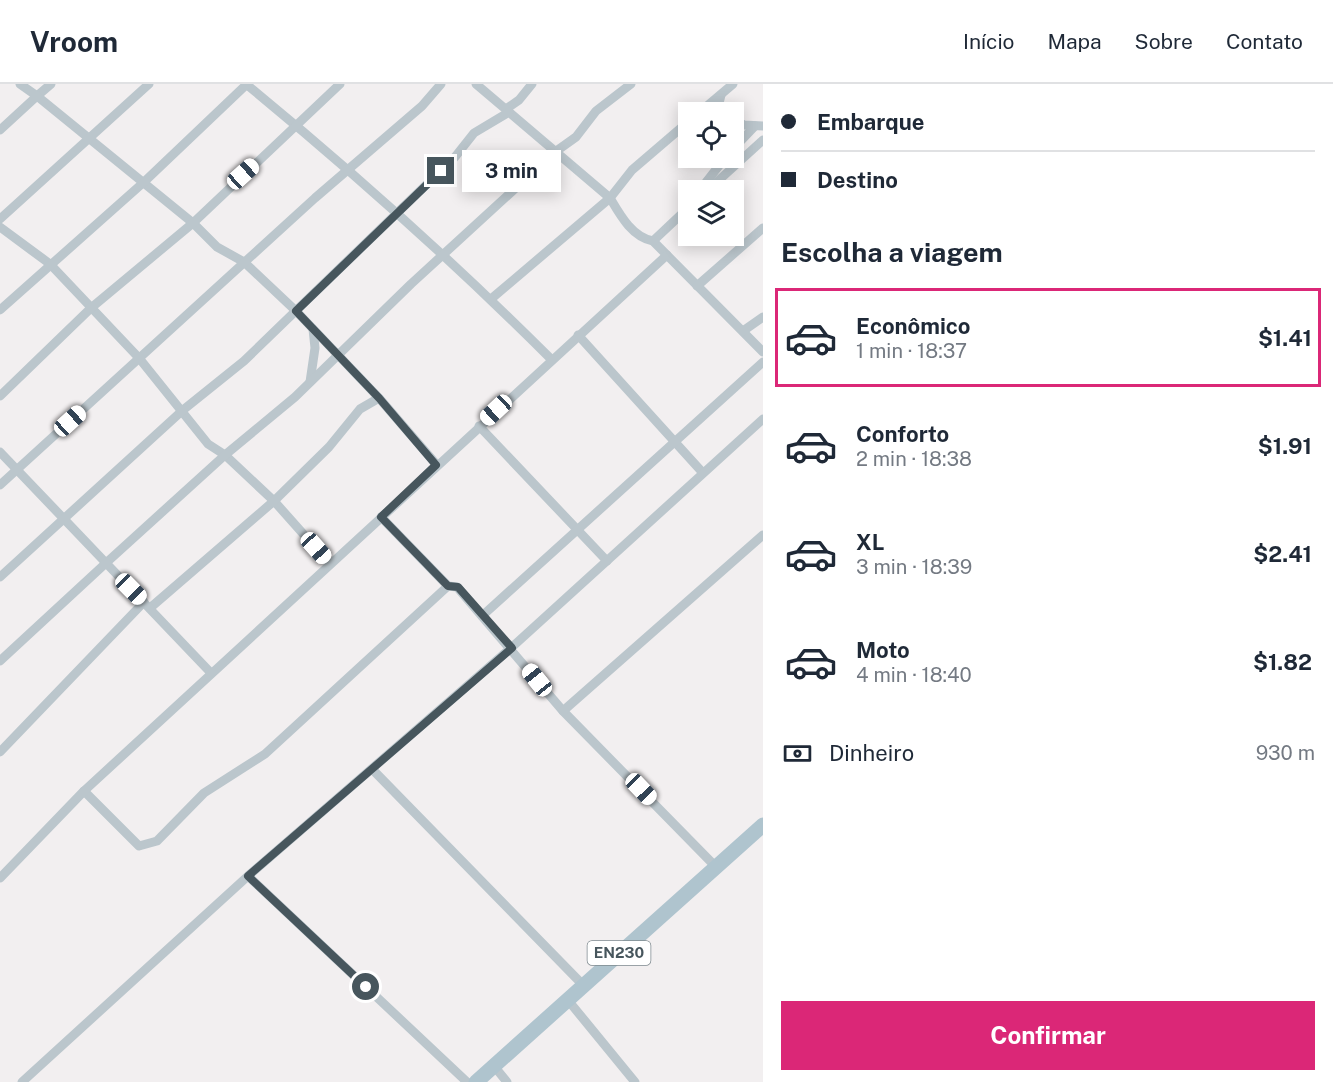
<!DOCTYPE html>
<html lang="pt">
<head>
<meta charset="utf-8">
<style>
  :root { --surface:#fff; --page:#f2f2f3; --text:#1f2937; --muted:#747a83; --line:#e0e1e3; --accent:#db2777 }
  body { margin:0; font-family:"Public Sans",sans-serif; background:var(--page); color:var(--text); height:100vh; display:flex; flex-direction:column; font-size:22px; white-space:nowrap }
  * { box-sizing:border-box; margin:0 }
  p { font-size:20px; color:var(--muted) }
  .icon { flex:none; width:33px; height:33px; fill:none; stroke:currentColor; stroke-width:2; stroke-linecap:round; stroke-linejoin:round }
  .map { position:relative; flex:1; overflow:hidden }
  .side { display:flex; flex-direction:column; background:var(--surface); width:570px }
  .side>* { flex:none }
  .guide { display:grid; align-content:center; height:132px; padding:0 18px; background:var(--surface) }
  .controls { position:absolute; left:678px; top:18px; display:grid; gap:12px }
  .controls a { display:grid; place-items:center; width:66px; height:66px; border-radius:0px; background:var(--surface); box-shadow:0 3px 15px #0003; font-size:30px }
  .end { position:absolute; width:27px; height:27px; margin:-14px; border:8px solid #47565d; background:#fff; box-shadow:0 0 0 3px #fff }
  .from { border-radius:50% }
  .bubble { position:absolute; height:42px; border-radius:0px; background:var(--surface); box-shadow:0 3px 15px #0003; font-size:20px; font-weight:700; line-height:42px; text-align:center }
  .car { position:absolute; width:18px; height:36px; margin:-18px -9px; border-radius:8px; box-shadow:0 0 4px 2px #0007; background:linear-gradient(#fff 24%,#345 0 40%,#fff 0 76%,#345 0 86%,#fff 0) }
  .guide b { display:flex; align-items:center; gap:21px; height:57px; font-size:22px }
  .guide b+b { border-top:2px solid var(--line) }
  .guide i { width:15px; height:15px; background:var(--text) }
  ul { padding:0; list-style:none }
  li { display:flex; align-items:center; gap:18px; height:99px; margin:0 12px 9px; padding:0 6px; border:3px solid transparent; border-radius:0px }
  li div { flex:1 }
  li b { display:block; font-size:22px }
  li em { font-style:normal; font-weight:700 }
  li.on { border-color:var(--accent) }
  li>.icon { width:54px; height:54px; stroke-width:1.5 }
  h2 { padding:0 18px; font-size:27px; line-height:72px }
  .pay { display:flex; align-items:center; gap:15px; height:66px; padding:0 18px; font-size:22px }
  .pay p { margin-inline-start:auto }
  .cta { display:flex; gap:12px; margin-top:auto; padding:12px 18px }
  .cta a { flex:1; height:69px; border-radius:0px; background:var(--accent); color:#fff; font-size:24px; font-weight:700; line-height:69px; text-align:center }
  header { display:flex; align-items:center; gap:36px; box-sizing:border-box; height:84px; padding:0 30px; background:var(--surface); border-bottom:2px solid var(--line) }
  header strong { font-size:28px }
  nav { display:flex; gap:33px; margin-inline-start:auto; font-size:21px }
  main { display:flex; flex:1; min-height:0 }
  .map>svg:first-child { display:block }
</style>
</head>
<body>
<header>
<strong>Vroom</strong>
<nav><a>Início</a><a>Mapa</a><a>Sobre</a><a>Contato</a></nav>
</header>
<main>
<div class="map">
<svg width="763" height="998" viewBox="0 0 763 998">
  <rect width="100%" height="100%" fill="#f2eff0"/>
  <g fill="none" stroke-linecap="round" stroke-linejoin="round">
    <g stroke="#bbc6cc" stroke-width="9">
      <path d="M51,0L37,12L193,139L217,163L244,178L296,227L379,314L436,380"/>
      <path d="M246,0C352,87 454,178 551,275"/>
      <path d="M476,0L610,114C620,131 632,153 653,157L763,268"/>
      <path d="M506,25L519,16L532,0"/>
      <path d="M700,28L733,0"/>
      <path d="M717,28L721,11"/>
      <path d="M734,35L744,41L763,42"/>
      <path d="M0,46L37,12L20,0"/>
      <path d="M734,64L755,42"/>
      <path d="M700,106L725,74"/>
      <path d="M708,106L763,56"/>
      <path d="M0,135L149,0"/>
      <path d="M0,143L50,180L139,274L208,360L225,371L274,417L330,480"/>
      <path d="M653,157L688,124"/>
      <path d="M697,202L763,144"/>
      <path d="M491,215L610,114L632,86L688,38"/>
      <path d="M0,226L144,98L247,0"/>
      <path d="M743,247L763,233"/>
      <path d="M578,251L703,389"/>
      <path d="M310,298L315,264L313,245"/>
      <path d="M0,312L91,224L193,139L340,0"/>
      <path d="M479,342L607,477"/>
      <path d="M0,368L106,479L225,371L295,313L411,200L555,68L576,53L596,27L631,0"/>
      <path d="M0,401L315,114L422,22L441,0"/>
      <path d="M381,433L448,502L457,503L563,627L716,783"/>
      <path d="M0,493L183,326L244,277L455,73L474,49L509,28"/>
      <path d="M150,524L274,417L329,363L360,325L379,314"/>
      <path d="M482,532L763,278"/>
      <path d="M0,577L106,479L211,589"/>
      <path d="M563,627L763,451"/>
      <path d="M0,668L144,518"/>
      <path d="M372,685L583,901"/>
      <path d="M84,707L139,762L157,757L204,709L265,670L448,502"/>
      <path d="M248,792L467,998"/>
      <path d="M0,794L84,707L667,171"/>
      <path d="M567,915L635,998"/>
      <path d="M494,982L507,998"/>
      <path d="M22,998L248,792L511,564L763,335"/>
    </g>
    <path stroke="#afc4ce" stroke-width="15" d="M476,998L763,741"/>
  </g>
  <g fill="none" stroke-linecap="round" stroke-linejoin="round">
    <path stroke="#47565d" stroke-width="8" d="M366,903L248,792L512,564L458,503L448,502L381,433L436,381L379,314L296,227L441,87"/>
  </g>
  <g text-anchor="middle" stroke-width="5" stroke-linejoin="round" paint-order="stroke">
    <rect fill="#fff" stroke="#7e898e" stroke-width="1.5" x="587.5" y="857" width="63" height="24" rx="4.5"/>
    <g font-size="15" font-weight="bold" fill="#47565d">
      <text x="619" y="874">EN230</text>
    </g>
  </g>
</svg>
<div class="controls">
<a><svg class="icon" aria-label="locate" viewBox="0 0 24 24"><circle cx="12" cy="12" r="6"/><path d="M12 2v4M12 18v4M2 12h4M18 12h4"/></svg></a>
<a><svg class="icon" aria-label="layers" viewBox="0 0 24 24"><path d="M12 4l9 5-9 5-9-5zM3 14l9 5 9-5"/></svg></a>
</div>
<i class="end from" style="left:366px;top:903px"></i>
<i class="end" style="left:441px;top:87px"></i>
<div class="bubble" style="left:462px;top:66px;width:99px">3 min</div>
<i class="car" style="left:243px;top:90px;rotate:48deg"></i>
<i class="car" style="left:496px;top:326px;rotate:227deg"></i>
<i class="car" style="left:70px;top:337px;rotate:48deg"></i>
<i class="car" style="left:316px;top:464px;rotate:138deg"></i>
<i class="car" style="left:131px;top:505px;rotate:135deg"></i>
<i class="car" style="left:537px;top:596px;rotate:321deg"></i>
<i class="car" style="left:641px;top:705px;rotate:136deg"></i>
</div>
<section class="side">
<div class="guide">
<b><i class="from"></i>Embarque</b>
<b><i></i>Destino</b>
</div>
<h2>Escolha a viagem</h2>
<ul>
<li class="on"><svg class="icon" aria-label="car" viewBox="0 0 24 24"><path d="M5 17H2v-5l4-1 3-4h7l3 4 3 1v5h-3M9 17h6M6 11h13"/><circle cx="7" cy="17" r="2"/><circle cx="17" cy="17" r="2"/></svg><div><b>Econômico</b><p>1 min · 18:37</p></div><em>$1.41</em></li>
<li><svg class="icon" aria-label="car" viewBox="0 0 24 24"><path d="M5 17H2v-5l4-1 3-4h7l3 4 3 1v5h-3M9 17h6M6 11h13"/><circle cx="7" cy="17" r="2"/><circle cx="17" cy="17" r="2"/></svg><div><b>Conforto</b><p>2 min · 18:38</p></div><em>$1.91</em></li>
<li><svg class="icon" aria-label="car" viewBox="0 0 24 24"><path d="M5 17H2v-5l4-1 3-4h7l3 4 3 1v5h-3M9 17h6M6 11h13"/><circle cx="7" cy="17" r="2"/><circle cx="17" cy="17" r="2"/></svg><div><b>XL</b><p>3 min · 18:39</p></div><em>$2.41</em></li>
<li><svg class="icon" aria-label="car" viewBox="0 0 24 24"><path d="M5 17H2v-5l4-1 3-4h7l3 4 3 1v5h-3M9 17h6M6 11h13"/><circle cx="7" cy="17" r="2"/><circle cx="17" cy="17" r="2"/></svg><div><b>Moto</b><p>4 min · 18:40</p></div><em>$1.82</em></li>
</ul>
<div class="pay"><svg class="icon" aria-label="cash" viewBox="0 0 24 24"><path d="M3 7h18v10H3z"/><circle cx="12" cy="12" r="2"/></svg>Dinheiro<p>930 m</p></div>
<div class="cta"><a>Confirmar</a></div>
</section>
</main>
</body>
</html>
